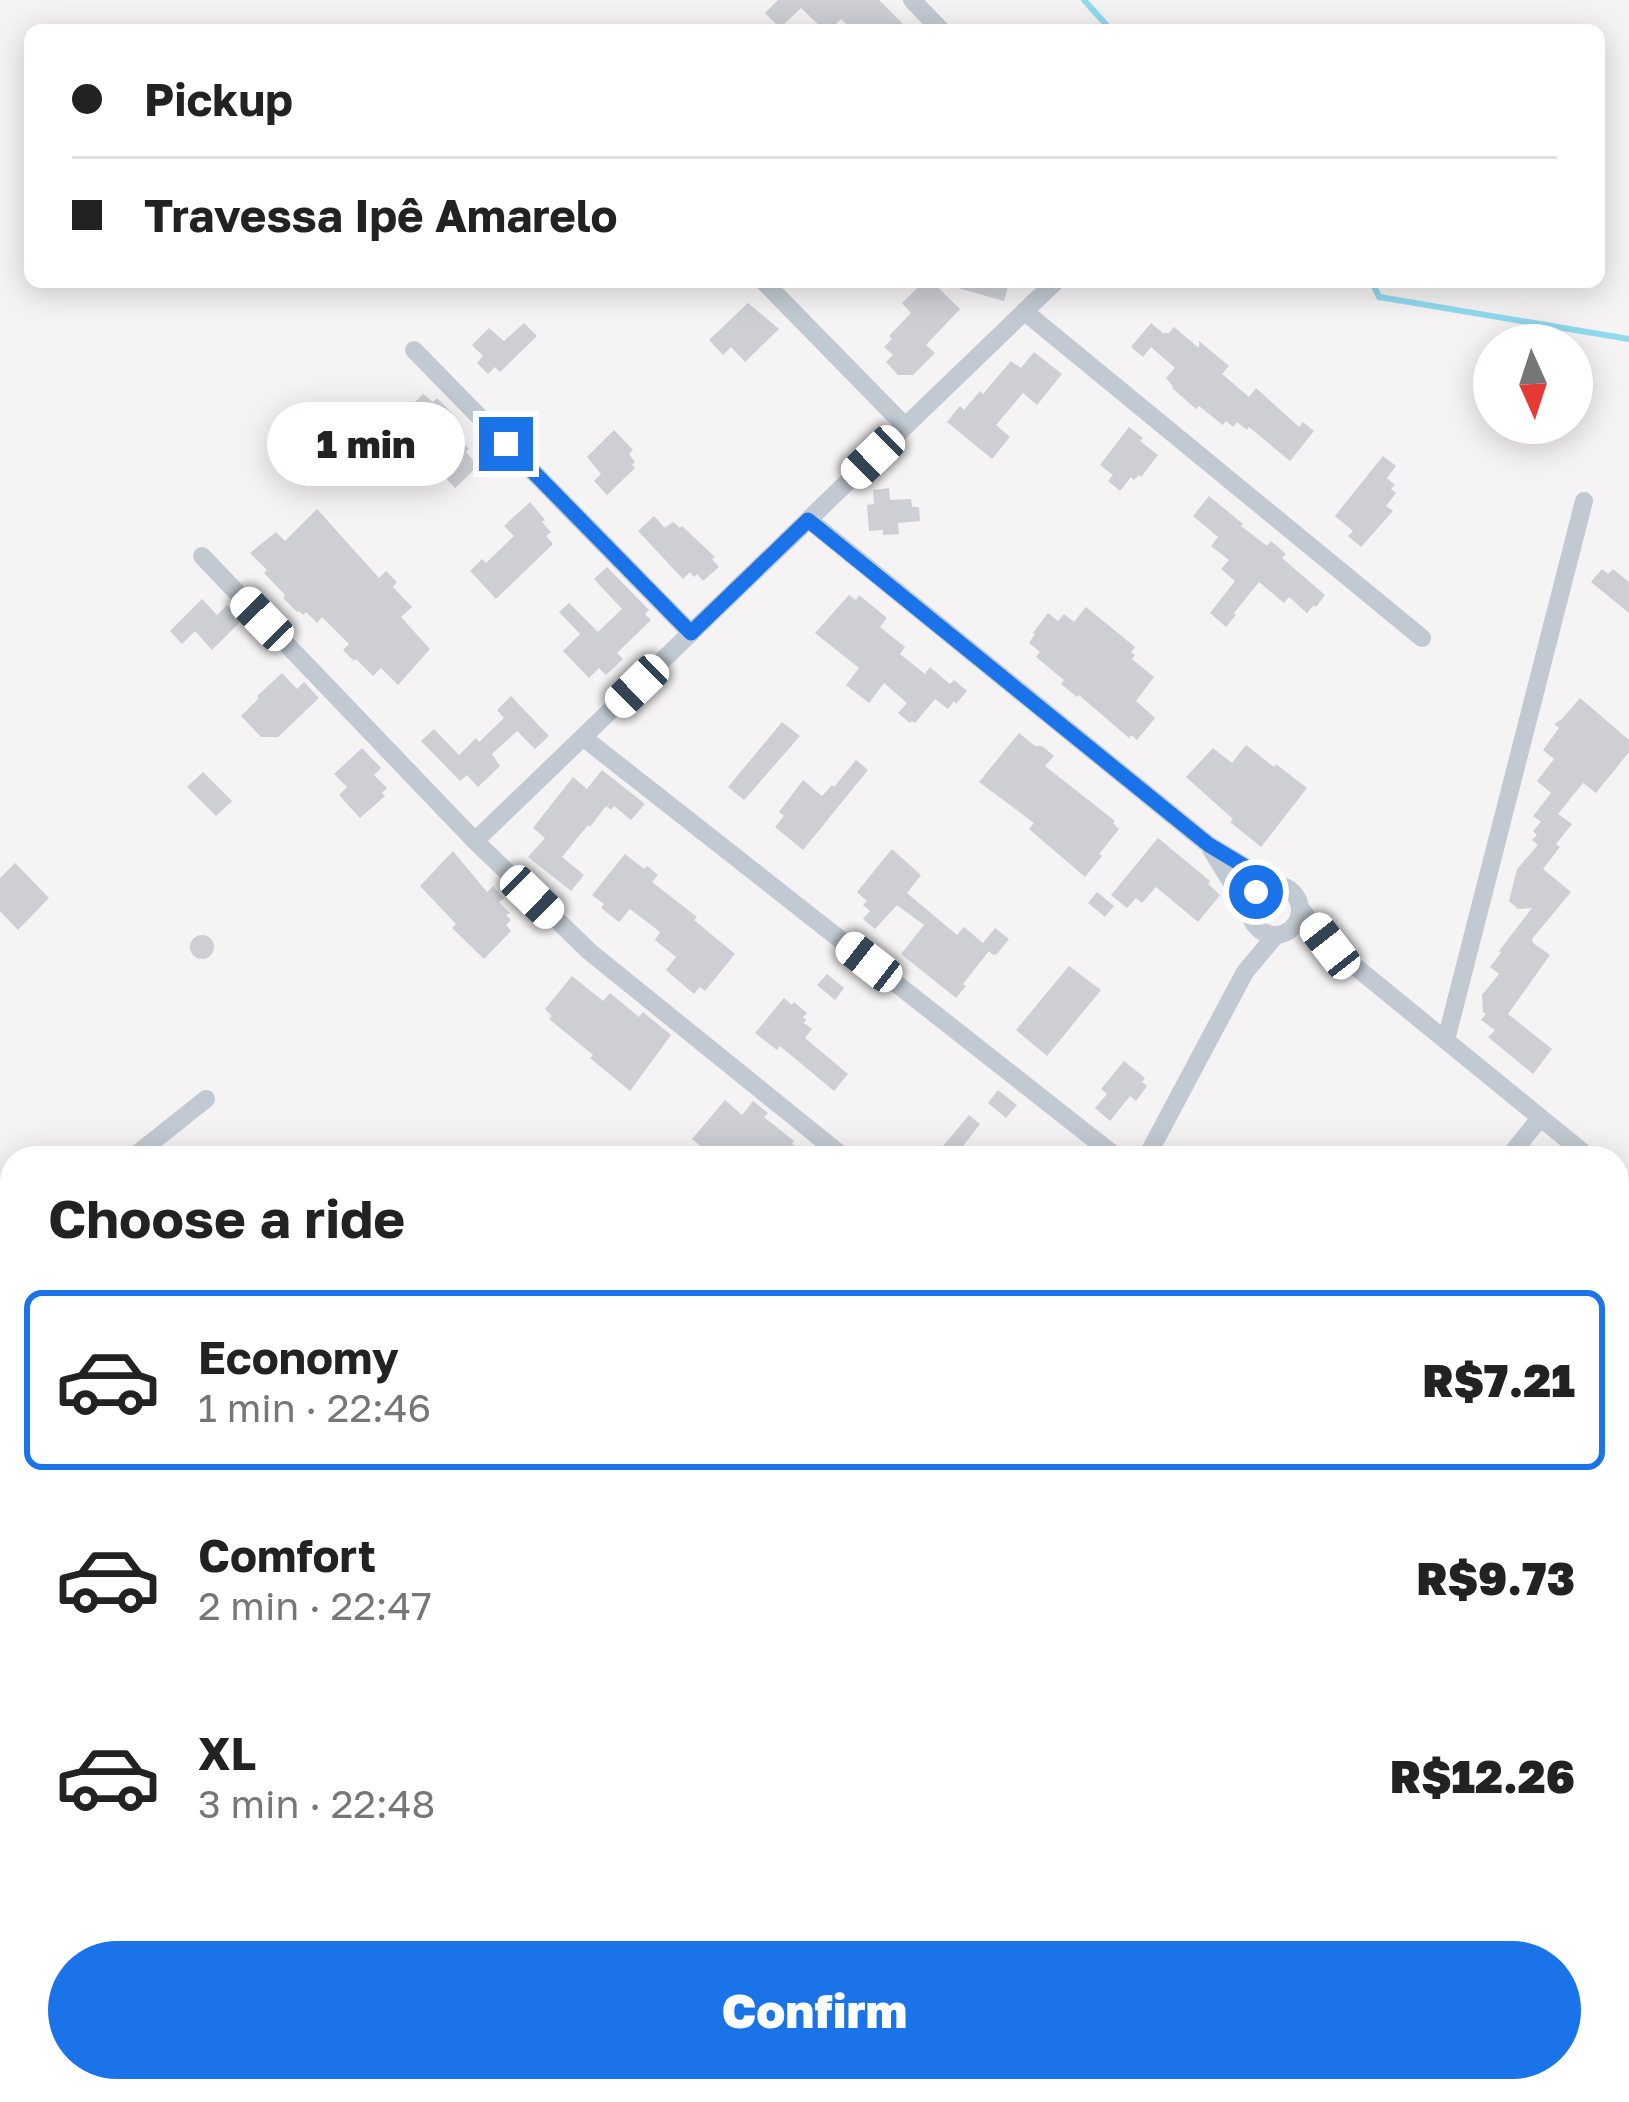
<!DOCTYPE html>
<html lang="en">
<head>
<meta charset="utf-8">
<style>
  :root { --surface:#fff; --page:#f2f2f2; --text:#222; --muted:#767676; --line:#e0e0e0; --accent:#1a73e8 }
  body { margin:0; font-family:"Golos Text",sans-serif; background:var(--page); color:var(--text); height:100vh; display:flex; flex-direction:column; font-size:45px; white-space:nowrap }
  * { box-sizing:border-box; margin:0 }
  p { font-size:39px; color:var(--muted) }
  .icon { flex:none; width:66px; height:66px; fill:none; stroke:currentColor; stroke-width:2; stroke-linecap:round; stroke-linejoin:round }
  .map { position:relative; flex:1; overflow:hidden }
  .panel { position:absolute; left:0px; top:1146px; width:1629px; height:957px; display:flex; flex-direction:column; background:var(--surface); border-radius:36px 36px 0 0; box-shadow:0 6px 30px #0003 }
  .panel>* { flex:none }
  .top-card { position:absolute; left:24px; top:24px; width:1581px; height:264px; border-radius:18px; box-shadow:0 6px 30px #0003; display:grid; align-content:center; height:264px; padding:0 48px; background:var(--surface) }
  .needle { width:78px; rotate:177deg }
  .fabs { position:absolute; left:1473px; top:324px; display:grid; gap:24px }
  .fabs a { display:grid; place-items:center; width:120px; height:120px; border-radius:50%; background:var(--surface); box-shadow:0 6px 30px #0003; font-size:60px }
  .end { position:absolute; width:54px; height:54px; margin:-27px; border:15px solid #1a73e8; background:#fff; box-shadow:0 0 0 6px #fff }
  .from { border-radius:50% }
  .bubble { position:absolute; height:84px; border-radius:42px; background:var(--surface); box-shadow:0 6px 30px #0003; font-size:39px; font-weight:800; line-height:84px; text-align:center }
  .car { position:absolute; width:36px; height:72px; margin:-36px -18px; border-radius:15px; box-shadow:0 0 9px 3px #0007; background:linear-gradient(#fff 24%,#345 0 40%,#fff 0 76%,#345 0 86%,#fff 0) }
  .top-card b { display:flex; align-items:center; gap:42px; height:114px; font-size:45px }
  .top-card b+b { border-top:3px solid var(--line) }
  .top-card i { width:30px; height:30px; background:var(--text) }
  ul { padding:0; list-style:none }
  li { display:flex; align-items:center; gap:36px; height:180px; margin:0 24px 18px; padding:0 24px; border:6px solid transparent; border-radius:18px }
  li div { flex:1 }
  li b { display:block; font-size:45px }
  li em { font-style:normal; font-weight:800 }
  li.on { border-color:var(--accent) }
  li>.icon { width:108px; height:108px; stroke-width:1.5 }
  h2 { padding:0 48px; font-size:54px; line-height:144px }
  .cta { display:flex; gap:24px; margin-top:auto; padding:24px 48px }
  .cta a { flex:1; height:138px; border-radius:72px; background:var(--accent); color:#fff; font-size:48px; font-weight:800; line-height:138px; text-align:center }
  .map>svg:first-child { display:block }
</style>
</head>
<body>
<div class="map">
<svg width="1629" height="2102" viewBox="0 0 1629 2102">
  <rect width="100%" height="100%" fill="#f5f3f3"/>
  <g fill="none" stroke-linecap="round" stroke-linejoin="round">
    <g stroke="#90daee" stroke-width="6">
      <path d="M1084,0L1111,30"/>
      <path d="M1372,282L1379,297L1629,339"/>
    </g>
  </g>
  <g fill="#cdcfd5">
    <path d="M778,0H879L909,30H852L841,19L830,30H824L801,8L780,28L765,13Z"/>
    <path d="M924,282H932L960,309L926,345L935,353L913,375H898L886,362L893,355L884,347L892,339L889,336L911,313L902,303Z"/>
    <path d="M951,282H995L1008,286L1004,301L951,286Z"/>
    <path d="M748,303L779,329L745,362L731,347L723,355L709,340Z"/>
    <path d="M524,323L537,336L500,372L495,367L488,374L477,363L483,356L472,345L489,328L504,341Z"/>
    <path d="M1151,323L1164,334L1166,332L1168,334L1174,327L1199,348V341L1229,366L1222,374L1249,397L1256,388L1299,427L1303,422L1314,431L1290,461L1249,427L1247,430L1237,422L1233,427L1226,421L1223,425L1199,406L1196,409L1172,388L1173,386L1166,378L1175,368L1151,347L1143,357L1131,347Z"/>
    <path d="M1034,352L1062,374L1037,405L1023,393L996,425L1010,437L992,459L947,422L960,406L964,410L980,391L983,394L1011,361L1021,368Z"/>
    <path d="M423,394L433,402L437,398L454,415L445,423L469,449L466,452L478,466L455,488L439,471L429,480L417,467L429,456L400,427L409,418L404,413Z"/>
    <path d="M1129,427L1143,438L1140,441L1158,455L1141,477L1139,475L1134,480L1131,477L1120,491L1108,481L1113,475L1100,465Z"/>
    <path d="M614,430L633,450L629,454L635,462L632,465L635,468L607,495L594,481L601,474L587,457Z"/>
    <path d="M1383,456L1396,466L1387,478L1395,485L1391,489L1396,493L1386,506L1393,511L1361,547L1348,536L1353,531L1335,516Z"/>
    <path d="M889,488L890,500L911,499L912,507H919L920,521L898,523L899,534L883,535V530L869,531L867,505L874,504L873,490Z"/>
    <path d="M1209,496L1243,524L1241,526L1267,546L1271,541L1286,554L1282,558L1325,595L1316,607L1314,605L1307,613L1289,597L1284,603L1259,582L1234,613L1236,615L1226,627L1210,613L1235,581L1221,569L1229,560L1211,546L1218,537L1193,516Z"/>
    <path d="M530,502L545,520L542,522L551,532L546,536L553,544L496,599L470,571L482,559L486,563L514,536L504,526Z"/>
    <path d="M317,509L379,578L386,571L397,582L393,587L412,607L401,617L430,649L398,685L381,668L373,676L356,659L354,661L343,650L349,644L322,617L317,623L306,612L303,615L299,611L297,612L283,598L285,595L264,573L267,570L250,553L276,532L285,541Z"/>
    <path d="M654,516L665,528L673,522L680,528L682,526L715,557L712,559L719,567L703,581L697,574L694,577L690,572L683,579L638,531Z"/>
    <path d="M607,567L649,610L645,614L651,620L617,653L623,659L606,675L599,668L589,678L563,651L580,634L559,612L569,603L598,632L622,609L594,579Z"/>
    <path d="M1602,569L1608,574L1613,569L1629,582V613L1591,582Z"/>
    <path d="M849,595L856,600L859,595L887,618L880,627L905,647L900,654L925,674L930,667L950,684L954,680L967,691L956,704L954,701L948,709L935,699L915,723L912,721L910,723L898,713L907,703L884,683L869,703L846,685L859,668L815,633Z"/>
    <path d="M202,599L217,615L227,605L242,620L212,650L195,631L182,644L170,631Z"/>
    <path d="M1086,607L1135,647L1131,652L1135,655L1132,659L1154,677L1136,701L1155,718L1137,740L1131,735L1129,738L1079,695L1077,697L1061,684L1064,680L1036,657L1040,652L1029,643L1035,634L1033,633L1048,613L1058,621L1064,614L1074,622Z"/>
    <path d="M282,673L297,689L304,682L319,698L278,737H261L241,716L259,698L257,696Z"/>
    <path d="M511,696L549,736L535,749L517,731L492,754L500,766L478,787L467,775L460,781L421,741L434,729L459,755L476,738L479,742L504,718L497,710Z"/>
    <path d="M1580,698L1629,740V752L1596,793L1583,783L1558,814L1572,824L1556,844L1560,847L1543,869L1571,892L1532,939L1533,943L1550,955L1508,1014L1552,1049L1533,1074L1488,1037L1495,1030L1481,1020L1486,1014L1483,1012L1482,995L1499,974L1490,967L1501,953L1499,951L1532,908L1518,909L1509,901L1517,869L1538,845L1532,840L1537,835L1533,831L1541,822L1533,816L1551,793L1537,781L1554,759L1543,750L1559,728L1554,724L1562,719Z"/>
    <path d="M782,722L800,736L744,800L728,787Z"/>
    <path d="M1019,733L1035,746H1042L1054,756L1045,766L1115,821L1113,823L1119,829L1099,854L1102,856L1085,877L1029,829L1034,823L979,782Z"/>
    <path d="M1246,745L1274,767L1276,764L1307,788L1261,847L1230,822L1233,819L1186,777L1213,748L1232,763Z"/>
    <path d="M362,748L381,768L374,775L387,788L382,793L385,796L360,818L339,795L347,787L334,774Z"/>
    <path d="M856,760L868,770L803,850L775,827L784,816L779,812L803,780L822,796L832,785L834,787Z"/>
    <path d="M602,770L645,804L631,820L614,806L611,810L606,806L590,827L588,825L562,857L584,875L571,891L528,857L545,838L533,828L573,777L587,789Z"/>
    <path d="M203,772L232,801L216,816L187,787Z"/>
    <path d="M1158,838L1210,881L1208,884L1220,895L1198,922L1156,887L1142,903L1136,898L1127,908L1111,895Z"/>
    <path d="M892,849L921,875L907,893L957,935L964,927L983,943L995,928L1009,939L997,954L993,955L989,951L963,984L966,986L956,998L901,954L924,925L897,905L875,929L863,919L870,911L863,905L867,901L857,892Z"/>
    <path d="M453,851L487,892L493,886L504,898L499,902L510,913L506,915L511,920L506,925L511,931L484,959L452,928L456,924L420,886Z"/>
    <path d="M625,854L644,869L647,866L658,875L652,882L697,917L694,920L735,954L705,991L700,987L694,994L666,970L676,957L655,940L660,932L630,909L619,922L601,908L604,904L592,895Z"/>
    <path d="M15,863L49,898L18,930L0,911V878Z"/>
    <path d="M1097,892L1114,906L1105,917L1088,903Z"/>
    <circle cx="202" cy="947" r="12"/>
    <path d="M1069,966L1101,990L1047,1056L1016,1030Z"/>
    <path d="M827,974L844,988L835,1000L817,985Z"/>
    <path d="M572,976L603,1001L610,993L639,1017L643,1012L671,1035L630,1091L590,1058L593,1055L549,1019L552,1016L545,1009Z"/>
    <path d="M784,998L792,1005L794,1002L807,1013L803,1017L806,1020L804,1023L812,1029L805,1038L848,1074L834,1091L780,1046L777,1050L755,1033Z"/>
    <path d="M1124,1061L1145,1078L1142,1082L1147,1086L1136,1101L1130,1096L1110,1121L1095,1108L1107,1094L1101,1089Z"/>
    <path d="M998,1090L1017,1105L1006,1118L988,1103Z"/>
    <path d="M725,1100L742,1115L753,1101L768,1113L764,1117L794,1141L792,1144L801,1150L794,1158H743L733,1150L726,1158H715L692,1139Z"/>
    <path d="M969,1115L980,1124L963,1146L953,1158H933Z"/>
  </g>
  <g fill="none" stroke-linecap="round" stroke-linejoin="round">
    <g stroke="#c1cad2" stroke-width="18">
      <path d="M912,0L941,30"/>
      <path d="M764,282L905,426"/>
      <path d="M1025,312L1422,638"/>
      <path d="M414,350L691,633"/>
      <path d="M809,520L1209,845L1274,884"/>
      <path d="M202,556L475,841"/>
      <path d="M584,738L1118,1158"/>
      <path d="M1211,849L1249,911"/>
      <circle cx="1275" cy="910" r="25"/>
      <path d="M1300,908L1330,946L1590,1158"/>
      <path d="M1446,1040L1584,501"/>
      <path d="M132,1158L206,1099"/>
      <path d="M845,1158L590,952L475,841L1055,282"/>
      <path d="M1146,1158L1245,972L1276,935"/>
      <path d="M1508,1158L1540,1118"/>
      <path d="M1617,1180L1629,1190"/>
      <path d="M0,1289L12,1277"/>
      <path d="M1617,1573L1629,1583"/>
      <path d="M1617,1829L1629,1813"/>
      <path d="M1617,2004L1629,2013"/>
      <path d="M410,2102L411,2091"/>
      <path d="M819,2102L822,2091"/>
    </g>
  </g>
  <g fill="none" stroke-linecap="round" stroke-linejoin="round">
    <path stroke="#1a73e8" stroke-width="15" d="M506,444L691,633L808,520L1209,845L1274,884L1256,892"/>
  </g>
</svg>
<div class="fabs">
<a><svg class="needle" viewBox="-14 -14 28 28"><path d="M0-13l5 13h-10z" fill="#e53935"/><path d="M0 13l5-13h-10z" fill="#767676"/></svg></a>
</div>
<i class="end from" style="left:1256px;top:892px"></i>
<i class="end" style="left:506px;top:444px"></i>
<div class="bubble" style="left:267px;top:402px;width:198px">1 min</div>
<i class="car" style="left:873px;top:457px;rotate:226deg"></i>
<i class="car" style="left:262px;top:619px;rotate:316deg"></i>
<i class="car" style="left:637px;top:686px;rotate:226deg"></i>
<i class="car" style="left:532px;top:897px;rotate:134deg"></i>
<i class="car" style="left:1330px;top:946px;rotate:322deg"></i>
<i class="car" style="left:869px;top:962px;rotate:308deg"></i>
<div class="top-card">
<b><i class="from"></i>Pickup</b>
<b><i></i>Travessa Ipê Amarelo</b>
</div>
<section class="panel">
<h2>Choose a ride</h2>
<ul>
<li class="on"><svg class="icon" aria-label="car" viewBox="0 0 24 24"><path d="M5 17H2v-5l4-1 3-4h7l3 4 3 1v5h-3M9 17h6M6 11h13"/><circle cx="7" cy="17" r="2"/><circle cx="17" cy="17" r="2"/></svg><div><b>Economy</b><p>1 min · 22:46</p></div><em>R$7.21</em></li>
<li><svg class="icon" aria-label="car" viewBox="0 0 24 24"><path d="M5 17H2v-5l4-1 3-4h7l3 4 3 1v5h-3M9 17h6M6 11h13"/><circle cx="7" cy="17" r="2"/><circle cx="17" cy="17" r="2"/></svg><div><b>Comfort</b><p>2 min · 22:47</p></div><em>R$9.73</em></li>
<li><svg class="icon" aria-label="car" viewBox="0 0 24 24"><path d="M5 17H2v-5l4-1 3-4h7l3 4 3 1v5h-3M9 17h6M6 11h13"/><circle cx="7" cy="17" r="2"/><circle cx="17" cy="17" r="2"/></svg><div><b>XL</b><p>3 min · 22:48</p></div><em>R$12.26</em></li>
</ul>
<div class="cta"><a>Confirm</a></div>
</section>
</div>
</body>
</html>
